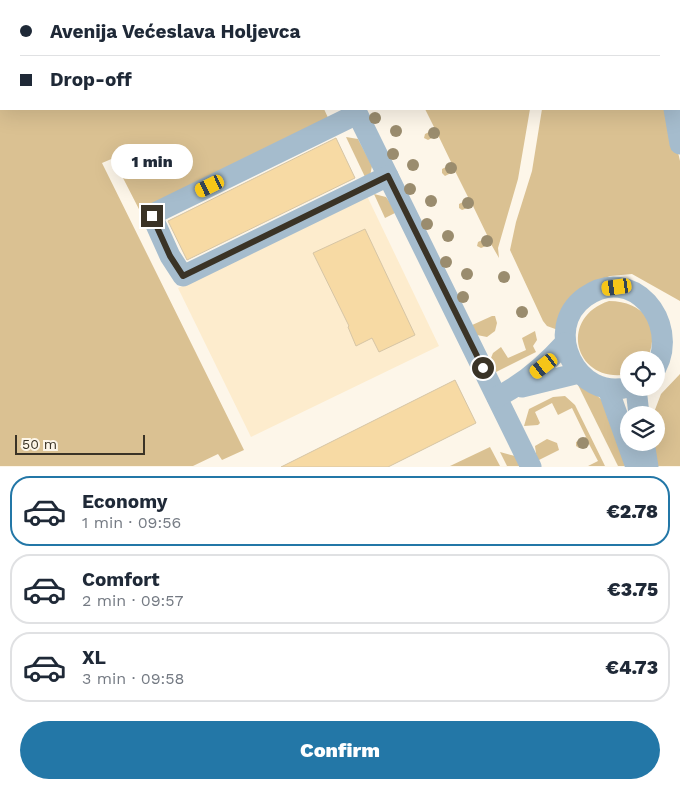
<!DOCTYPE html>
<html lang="en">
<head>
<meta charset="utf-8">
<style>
  :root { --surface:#fff; --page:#f2f2f3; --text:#1f2937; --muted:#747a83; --line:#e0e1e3; --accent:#2377a7 }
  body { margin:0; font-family:"Work Sans",sans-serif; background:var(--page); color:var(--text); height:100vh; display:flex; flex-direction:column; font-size:19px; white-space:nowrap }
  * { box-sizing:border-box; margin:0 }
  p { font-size:16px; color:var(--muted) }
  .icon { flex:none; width:28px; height:28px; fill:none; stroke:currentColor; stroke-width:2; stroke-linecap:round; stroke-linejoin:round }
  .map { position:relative; height:467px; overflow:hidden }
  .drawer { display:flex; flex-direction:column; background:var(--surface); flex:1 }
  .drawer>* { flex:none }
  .hud { position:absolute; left:0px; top:0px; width:680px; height:110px; box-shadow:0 5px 20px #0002; display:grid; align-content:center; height:110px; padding:0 20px; background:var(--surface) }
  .controls { position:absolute; left:620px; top:351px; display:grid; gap:10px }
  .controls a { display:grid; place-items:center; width:45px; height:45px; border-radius:50%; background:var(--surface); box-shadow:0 5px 20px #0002; font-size:25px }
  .scale { position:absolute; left:15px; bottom:12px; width:130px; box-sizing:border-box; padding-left:5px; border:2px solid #3a3326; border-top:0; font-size:14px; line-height:18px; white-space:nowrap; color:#3a3326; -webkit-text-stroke:4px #fdf6e9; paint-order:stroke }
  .end { position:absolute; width:22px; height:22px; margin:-11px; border:6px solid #3a3326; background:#fff; box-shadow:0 0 0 2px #fff }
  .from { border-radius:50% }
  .bubble { position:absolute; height:35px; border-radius:18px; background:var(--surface); box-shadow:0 5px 20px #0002; font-size:16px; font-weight:800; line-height:35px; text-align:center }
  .car { position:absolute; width:15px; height:30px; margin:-15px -8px; border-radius:6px; box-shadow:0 0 4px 1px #0007; background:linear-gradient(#f5c518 24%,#345 0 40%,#f5c518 0 76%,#345 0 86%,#f5c518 0) }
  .hud b { display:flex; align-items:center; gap:18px; height:48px; font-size:19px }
  .hud b+b { border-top:1px solid var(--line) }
  .hud i { width:12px; height:12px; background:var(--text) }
  ul { padding:9px 0 0; list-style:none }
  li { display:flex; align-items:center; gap:15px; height:70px; margin:0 10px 8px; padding:0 10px; border:2px solid var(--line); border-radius:20px }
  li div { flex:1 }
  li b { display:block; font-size:19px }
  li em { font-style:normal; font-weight:800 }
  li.selected { border-color:var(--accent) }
  li>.icon { width:45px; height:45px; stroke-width:1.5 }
  .button { display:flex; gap:10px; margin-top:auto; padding:10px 20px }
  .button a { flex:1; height:58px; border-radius:30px; background:var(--accent); color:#fff; font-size:20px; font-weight:800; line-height:58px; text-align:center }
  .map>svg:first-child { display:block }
</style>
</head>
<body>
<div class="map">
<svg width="680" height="467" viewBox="0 0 680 467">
  <rect width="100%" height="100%" fill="#fdf6e9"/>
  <path fill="#fdeccd" d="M367,196L439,346L251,437L178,288Z"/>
  <g fill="#dac192">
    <path d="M0,0H277L1,1V109H324L330,122L142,215L123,178L116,157L102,163L244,450L222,460L218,454L193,466H0Z"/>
    <path d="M371,0H449L451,1H372Z"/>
    <path d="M425,109H530L518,179L498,248L499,258L491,244L481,248L477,246L478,242L488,237L473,206L462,210L459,208V204L469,199L455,171L445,176L442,173V169L452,164L438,135L428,140L424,138L425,134L435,129Z"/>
    <path d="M542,109H668L680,161V301L632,274L610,276L589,284L558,330L547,326L543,321L510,250L516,222L532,171Z"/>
    <path d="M346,137L358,139L372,166L370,176L366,179Z"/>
    <path d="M374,194L386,197L397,212L385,218Z"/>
    <path d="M609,301C644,301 661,326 648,358L629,360V374C575,385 557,318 609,301Z"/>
    <path d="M492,316H495L497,323L495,331L487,337L477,335L470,326Z"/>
    <path d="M535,331L537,340L533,346L536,352L494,373L489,363L493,353L501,347L508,358L526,350L522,338Z"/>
    <path d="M680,374V466H656L644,443L656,442V415H653L661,394Z"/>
    <path d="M578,385L591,390L604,402L625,466H618Z"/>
    <path d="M565,396L575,405L605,466H588L598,461L589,444L579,448L576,446V442L586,437L572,408L558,415L552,403L535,412L540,423L538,425L524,426L529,409L553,397Z"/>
    <path d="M547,439L557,443L559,450L537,461L535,446Z"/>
    <path d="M490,447L500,466H450Z"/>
    <path d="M500,452L515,456L523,466H507Z"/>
  </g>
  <g fill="#f7daa4" stroke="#d6c5a5">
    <path d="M336,138L355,178L187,260L168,221Z"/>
    <path d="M365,229L415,335L379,352L372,338L356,346L348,327L349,326L313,253Z"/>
    <path d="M455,380L476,423L388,467H281Z"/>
  </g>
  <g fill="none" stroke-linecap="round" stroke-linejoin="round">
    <g stroke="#a5bccd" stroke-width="21">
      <path d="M301,0L302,1"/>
      <path d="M656,0L657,1"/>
      <path d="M629,1L631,0"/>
      <path d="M355,109L531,467"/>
      <path d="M674,109L680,144"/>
      <path d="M357,114L157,212L152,216L170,256L183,276L388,176"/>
      <path d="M522,387L579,373"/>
      <path d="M629,387C577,402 541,329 585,297C632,263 680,322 656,368"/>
      <path d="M636,388L639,415"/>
      <path d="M608,389L636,467"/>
      <path d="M497,397C524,384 545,365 565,343"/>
      <path d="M644,442L648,467"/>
    </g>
  </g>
  <g fill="#9a8c6e">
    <circle cx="375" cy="118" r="6"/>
    <circle cx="396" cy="131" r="6"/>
    <circle cx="434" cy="133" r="6"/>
    <circle cx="393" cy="154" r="6"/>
    <circle cx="413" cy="165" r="6"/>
    <circle cx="451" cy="168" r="6"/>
    <circle cx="410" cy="189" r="6"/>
    <circle cx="431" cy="201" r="6"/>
    <circle cx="468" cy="203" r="6"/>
    <circle cx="427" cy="224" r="6"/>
    <circle cx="448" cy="236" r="6"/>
    <circle cx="487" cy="241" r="6"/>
    <circle cx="446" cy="262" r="6"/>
    <circle cx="467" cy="274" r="6"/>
    <circle cx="504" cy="277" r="6"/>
    <circle cx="463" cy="297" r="6"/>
    <circle cx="522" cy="312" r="6"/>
    <circle cx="583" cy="443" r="6"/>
  </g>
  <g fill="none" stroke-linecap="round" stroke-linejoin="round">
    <path stroke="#3a3326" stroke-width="6" d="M152,216L170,256L183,276L388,176L483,368"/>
  </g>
</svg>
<div class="controls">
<a><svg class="icon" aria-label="locate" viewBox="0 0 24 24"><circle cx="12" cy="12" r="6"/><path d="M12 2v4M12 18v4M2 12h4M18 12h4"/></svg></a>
<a><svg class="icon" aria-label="layers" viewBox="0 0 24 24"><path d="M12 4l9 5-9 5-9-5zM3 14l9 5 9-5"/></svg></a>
</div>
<div class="scale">50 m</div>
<i class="end from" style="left:483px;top:368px"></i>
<i class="end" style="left:152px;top:216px"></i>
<div class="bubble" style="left:111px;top:144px;width:82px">1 min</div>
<i class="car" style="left:210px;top:186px;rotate:244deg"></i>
<i class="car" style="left:617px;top:287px;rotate:262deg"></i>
<i class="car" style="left:544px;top:366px;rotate:232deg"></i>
<div class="hud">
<b><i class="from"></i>Avenija Većeslava Holjevca</b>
<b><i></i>Drop-off</b>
</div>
</div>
<section class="drawer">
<ul>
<li class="selected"><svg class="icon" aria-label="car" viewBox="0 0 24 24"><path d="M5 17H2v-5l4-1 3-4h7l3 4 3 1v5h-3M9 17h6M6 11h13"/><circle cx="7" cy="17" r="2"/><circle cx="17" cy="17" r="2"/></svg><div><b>Economy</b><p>1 min · 09:56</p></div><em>€2.78</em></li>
<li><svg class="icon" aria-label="car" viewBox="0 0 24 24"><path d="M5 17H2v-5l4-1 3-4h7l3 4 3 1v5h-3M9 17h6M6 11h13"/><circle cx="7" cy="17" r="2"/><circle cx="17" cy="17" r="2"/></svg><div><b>Comfort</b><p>2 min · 09:57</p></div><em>€3.75</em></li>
<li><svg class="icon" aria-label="car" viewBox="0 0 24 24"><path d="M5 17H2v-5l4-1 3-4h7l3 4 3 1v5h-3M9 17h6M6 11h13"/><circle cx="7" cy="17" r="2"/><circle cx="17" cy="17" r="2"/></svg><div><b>XL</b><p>3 min · 09:58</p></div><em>€4.73</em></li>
</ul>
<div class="button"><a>Confirm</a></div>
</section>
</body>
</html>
